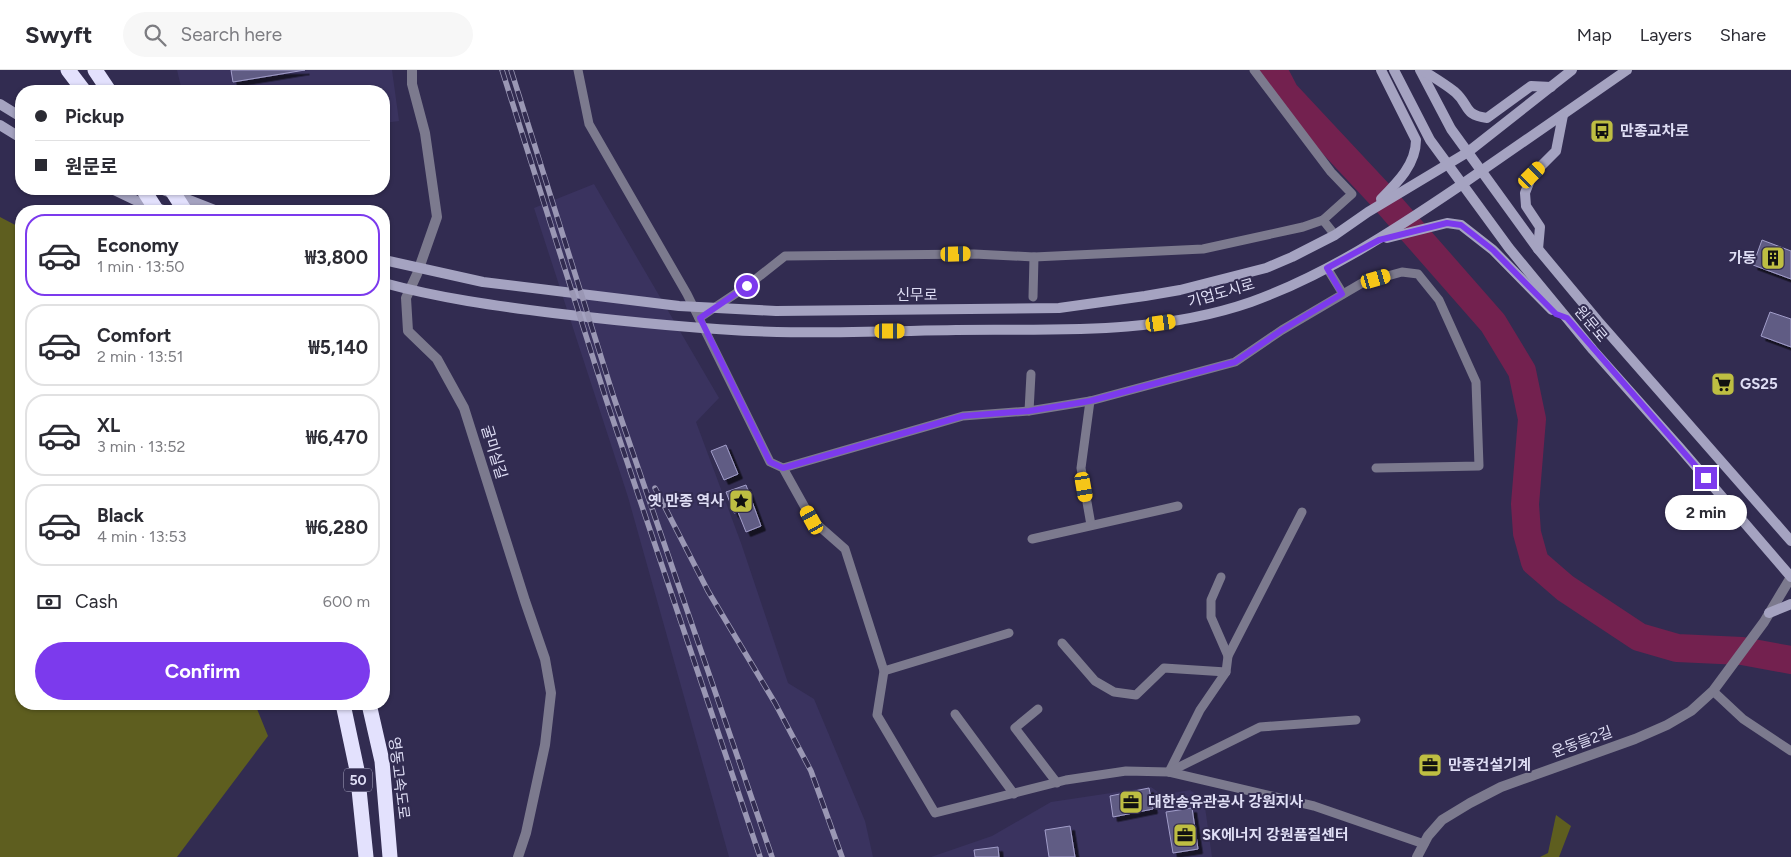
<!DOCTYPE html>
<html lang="en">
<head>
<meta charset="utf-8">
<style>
  :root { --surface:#fff; --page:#f7f7f7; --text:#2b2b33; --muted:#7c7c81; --line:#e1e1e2; --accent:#7c3aed }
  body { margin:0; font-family:Figtree,"Noto Sans KR",sans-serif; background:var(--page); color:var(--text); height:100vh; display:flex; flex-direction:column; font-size:19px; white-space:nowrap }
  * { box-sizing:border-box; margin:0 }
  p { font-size:16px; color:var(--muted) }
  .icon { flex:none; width:28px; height:28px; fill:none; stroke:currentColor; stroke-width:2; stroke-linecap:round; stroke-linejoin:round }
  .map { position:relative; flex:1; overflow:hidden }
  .panel { position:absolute; left:15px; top:135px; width:375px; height:505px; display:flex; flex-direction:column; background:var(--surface); border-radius:20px; box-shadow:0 1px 4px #0004 }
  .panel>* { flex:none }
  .top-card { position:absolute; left:15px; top:15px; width:375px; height:110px; border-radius:20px; box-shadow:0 1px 4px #0004; display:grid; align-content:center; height:110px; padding:0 20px; background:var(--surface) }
  .end { position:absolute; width:22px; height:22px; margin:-11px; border:6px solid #7c3aed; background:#fff; box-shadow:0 0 0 2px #fff }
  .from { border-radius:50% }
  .bubble { position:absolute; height:35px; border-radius:18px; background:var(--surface); box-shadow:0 1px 4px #0004; font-size:16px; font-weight:700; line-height:35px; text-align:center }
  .car { position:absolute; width:15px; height:30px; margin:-15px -8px; border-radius:6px; box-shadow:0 0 4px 1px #0007; background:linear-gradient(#f5c518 24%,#345 0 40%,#f5c518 0 76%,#345 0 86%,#f5c518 0) }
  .top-card b { display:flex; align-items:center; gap:18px; height:48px; font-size:19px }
  .top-card b+b { border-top:1px solid var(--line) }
  .top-card i { width:12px; height:12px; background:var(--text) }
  ul { padding:9px 0 0; list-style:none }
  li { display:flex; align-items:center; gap:15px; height:82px; margin:0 10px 8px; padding:0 10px; border:2px solid var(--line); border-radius:20px }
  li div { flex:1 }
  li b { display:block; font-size:19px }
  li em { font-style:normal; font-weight:700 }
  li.selected { border-color:var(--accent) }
  li>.icon { width:45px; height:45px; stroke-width:1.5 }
  .pay { display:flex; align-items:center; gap:12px; height:55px; padding:0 20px; font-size:19px }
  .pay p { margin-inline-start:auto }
  .cta { display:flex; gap:10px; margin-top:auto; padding:10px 20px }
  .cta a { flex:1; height:58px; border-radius:30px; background:var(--accent); color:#fff; font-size:20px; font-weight:700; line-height:58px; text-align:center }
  header { display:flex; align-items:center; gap:30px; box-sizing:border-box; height:70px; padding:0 25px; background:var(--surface); border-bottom:1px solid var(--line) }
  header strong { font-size:24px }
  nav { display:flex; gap:28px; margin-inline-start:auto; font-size:18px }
  .search { width:350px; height:45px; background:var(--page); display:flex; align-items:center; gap:12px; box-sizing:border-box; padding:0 18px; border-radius:28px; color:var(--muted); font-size:19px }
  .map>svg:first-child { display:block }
</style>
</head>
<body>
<header>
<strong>Swyft</strong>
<div class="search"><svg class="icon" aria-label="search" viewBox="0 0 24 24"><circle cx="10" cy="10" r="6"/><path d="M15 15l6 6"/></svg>Search here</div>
<nav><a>Map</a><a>Layers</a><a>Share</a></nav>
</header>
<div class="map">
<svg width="1791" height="787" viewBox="0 0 1791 787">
  <defs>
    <filter id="shadow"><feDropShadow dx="4.5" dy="4.5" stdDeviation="0" flood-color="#0009"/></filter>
  </defs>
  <rect width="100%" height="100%" fill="#322c51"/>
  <g fill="#3a335f">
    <path d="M177,0H392L399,51L384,53V21H182Z"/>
    <path d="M594,114L719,328L696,352L741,473L788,613L814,629L865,751L873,787H729L628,427L534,138Z"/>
    <path d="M1151,717L1162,725L1190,720L1204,730L1212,787H931L992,766L1051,732Z"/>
  </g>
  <g fill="#5e5e1f">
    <path d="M0,147L21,158V634H255L268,666L177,787H0Z"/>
    <path d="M1556,745L1571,756L1559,787H1540L1548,783Z"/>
  </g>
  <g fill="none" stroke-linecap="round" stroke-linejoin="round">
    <path stroke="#73214f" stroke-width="28" d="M1273,0L1285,23L1385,130L1493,253L1522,301L1532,349L1525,434L1527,463L1535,492L1565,518L1639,567L1677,578L1742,581L1791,590"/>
  </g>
  <g fill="#605b84" stroke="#a29eca" filter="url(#shadow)">
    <path d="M231,0H305L233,12Z"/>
    <path d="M1762,170L1791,181V209L1753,195Z"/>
    <path d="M1770,242L1791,249V277L1761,266Z"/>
    <path d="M726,375L738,404L724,410L711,381Z"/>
    <path d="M746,415L761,456L746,462L738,442L734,443L726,422Z"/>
    <path d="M1149,718L1153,739L1113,747L1110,726Z"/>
    <path d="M1192,738L1198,779L1173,783L1166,742Z"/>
    <path d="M1070,756L1075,787H1049L1045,760Z"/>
    <path d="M998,777L999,787H975L974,780Z"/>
  </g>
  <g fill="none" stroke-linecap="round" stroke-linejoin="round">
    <g stroke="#7c7a8e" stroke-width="9">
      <path d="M578,0L589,54L687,224L770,392L783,398L812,450L845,479L884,601"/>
      <path d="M1254,0L1331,102L1352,124L1323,150"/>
      <path d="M1327,198L1343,224"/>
      <path d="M1033,227L1034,187"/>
      <path d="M699,248L747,216L785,186L974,184L1034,187L1203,179L1303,157L1323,150L1335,165"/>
      <path d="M1090,331L1081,398L1091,455"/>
      <path d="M1029,341L1031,304"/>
      <path d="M783,398L963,346L1029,341L1090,331L1235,292L1282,260L1362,213L1402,202L1418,204L1439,230L1476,312L1479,396L1376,398"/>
      <path d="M1032,469L1178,436"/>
      <path d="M1221,507L1211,530V547L1228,586"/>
      <path d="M1009,563L884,601L877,645L935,743L1066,710L1126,701L1169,702L1314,736L1424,774"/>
      <path d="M1062,573L1095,611L1114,622L1136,625L1164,598L1226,602"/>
      <path d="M1713,621L1743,649L1791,681"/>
      <path d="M1038,639L1015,658L1057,713"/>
      <path d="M955,644L1014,724"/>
      <path d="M1169,702L1200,640L1226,602L1228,586L1302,442"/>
      <path d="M1169,702L1260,657L1356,650"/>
    </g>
    <g stroke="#7c7a8e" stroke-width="10">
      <path d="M412,0V14L425,63L437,147L417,204L406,228L408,261L437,289L464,338L525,531L545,589L551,623L545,675L526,763L518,787"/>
      <path d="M1417,787L1428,766L1442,750L1470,733L1501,717L1635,669L1667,655L1691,641L1713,621L1764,552L1791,507"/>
    </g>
    <g stroke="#a5a3c1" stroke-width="10">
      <path d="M1394,0L1430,70L1509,178L1593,280L1681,379L1791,507"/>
      <path d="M1420,0L1451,59L1538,179L1598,251L1791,471"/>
      <path d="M1422,0C1433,7 1445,14 1455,22C1470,35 1463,45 1487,48L1531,16L1551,17"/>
      <path d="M0,34L21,47"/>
      <path d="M0,55L21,68"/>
      <path d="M112,119L137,131L166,141"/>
      <path d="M161,119L217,141"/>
      <path d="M1381,129C1398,112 1416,94 1416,70L1381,0"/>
      <path d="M1387,168L1447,153L1461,155L1493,180L1552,240"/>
      <path d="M1538,179L1540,157L1526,136L1525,123L1532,105L1556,81L1563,45"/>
      <path d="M384,190L483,212L679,236L776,241L1059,238L1145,226L1180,220L1266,198L1292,187L1335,165L1368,142L1468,82L1572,0"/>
      <path d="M384,213C439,228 496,236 553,243C628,252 702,260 777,262C837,263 896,261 956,260C1054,259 1156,265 1251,232C1326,205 1393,161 1458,117C1515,78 1571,39 1627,0"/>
      <path d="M1769,543L1791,534"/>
    </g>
    <g stroke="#e3e1fd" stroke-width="15">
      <path d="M68,0L84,21"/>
      <path d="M95,0L109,21"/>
      <path d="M143,119L157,141"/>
      <path d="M171,119L185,141"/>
      <path d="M343,634L357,700L366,787"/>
      <path d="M369,634L382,691L390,787"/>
    </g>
    <g stroke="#9a97b4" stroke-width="5.5">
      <g id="rail">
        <path d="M502,0L606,329L760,787"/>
        <path d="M511,0L614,328L772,787"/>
        <path d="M655,418L708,521L775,633L811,701L842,787"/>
      </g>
    </g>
    <use href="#rail" stroke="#322c51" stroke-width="4" stroke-dasharray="11" stroke-linecap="butt"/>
  </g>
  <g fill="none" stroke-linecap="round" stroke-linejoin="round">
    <path stroke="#7c3aed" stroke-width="6" d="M747,216L700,248L770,392L783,398L963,346L1029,341L1090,331L1235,292L1282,260L1342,224L1327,198L1379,170L1447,153L1461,155L1493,180L1556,244L1567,248L1706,408"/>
  </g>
  <defs>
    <g id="bus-square" transform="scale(1.25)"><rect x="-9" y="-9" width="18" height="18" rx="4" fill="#bebe42" stroke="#322c51"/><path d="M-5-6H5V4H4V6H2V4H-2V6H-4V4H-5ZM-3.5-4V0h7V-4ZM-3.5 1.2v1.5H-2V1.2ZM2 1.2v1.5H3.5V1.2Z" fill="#111"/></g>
    <g id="building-square" transform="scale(1.25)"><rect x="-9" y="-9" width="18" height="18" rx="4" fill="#bebe42" stroke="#322c51"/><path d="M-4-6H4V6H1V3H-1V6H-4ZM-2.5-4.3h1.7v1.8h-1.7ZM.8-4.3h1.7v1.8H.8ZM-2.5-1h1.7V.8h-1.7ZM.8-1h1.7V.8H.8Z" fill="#111"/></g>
    <g id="supermarket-square" transform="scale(1.25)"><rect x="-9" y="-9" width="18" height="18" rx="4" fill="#bebe42" stroke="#322c51"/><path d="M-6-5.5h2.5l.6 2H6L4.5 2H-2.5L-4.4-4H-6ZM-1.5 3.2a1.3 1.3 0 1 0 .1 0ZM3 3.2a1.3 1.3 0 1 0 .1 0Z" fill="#111"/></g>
    <g id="sight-square" transform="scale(1.25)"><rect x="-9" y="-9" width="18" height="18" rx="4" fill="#bebe42" stroke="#322c51"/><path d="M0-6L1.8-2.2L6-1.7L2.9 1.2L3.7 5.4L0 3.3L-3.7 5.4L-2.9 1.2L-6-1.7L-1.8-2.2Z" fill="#111"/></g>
    <g id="office-square" transform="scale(1.25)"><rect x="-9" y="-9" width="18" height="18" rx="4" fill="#bebe42" stroke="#322c51"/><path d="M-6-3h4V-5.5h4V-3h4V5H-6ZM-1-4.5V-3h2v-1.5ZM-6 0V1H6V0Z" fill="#111"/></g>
  </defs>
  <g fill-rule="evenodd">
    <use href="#bus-square" x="1602" y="61"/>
    <use href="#building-square" x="1773" y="188"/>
    <use href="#supermarket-square" x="1723" y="314"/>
    <use href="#sight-square" x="741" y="431"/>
    <use href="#office-square" x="1430" y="695"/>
    <use href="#office-square" x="1131" y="732"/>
    <use href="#office-square" x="1185" y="765"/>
  </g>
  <g text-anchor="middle" stroke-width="4" stroke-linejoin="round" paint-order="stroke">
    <rect fill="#322c51" stroke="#aba9c4" stroke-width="1" x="344" y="698.5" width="28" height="23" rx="4"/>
    <g font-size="14" font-weight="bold" fill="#dfdef5">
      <text x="358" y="715">50</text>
    </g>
    <g font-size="15" font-weight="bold" fill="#dfdef5" stroke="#322c51" text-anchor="start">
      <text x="1620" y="66">만종교차로</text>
      <text x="1756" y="193" text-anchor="end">가동</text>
      <text x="1740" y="319">GS25</text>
      <text x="724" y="436" text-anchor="end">옛 만종 역사</text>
      <text x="1448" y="700">만종건설기계</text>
      <text x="1148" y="737">대한송유관공사 강원지사</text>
      <text x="1202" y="770">SK에너지 강원품질센터</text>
    </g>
    <g font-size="15" fill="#dfdef5" stroke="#322c51">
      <text transform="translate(1221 223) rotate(-16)" y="5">기업도시로</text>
      <text x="917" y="230">신무로</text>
      <text transform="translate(1591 254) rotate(50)" y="5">원문로</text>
      <text transform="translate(494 382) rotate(73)" y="5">굴미실길</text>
      <text transform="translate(1582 672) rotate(-20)" y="5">운동들2길</text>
      <text transform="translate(399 708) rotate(83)" y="5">영동고속도로</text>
    </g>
  </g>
</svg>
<i class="end from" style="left:747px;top:216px"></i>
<i class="end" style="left:1706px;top:408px"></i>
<div class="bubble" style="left:1665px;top:425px;width:82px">2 min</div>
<i class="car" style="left:1532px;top:105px;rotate:45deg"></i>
<i class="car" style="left:956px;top:184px;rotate:89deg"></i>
<i class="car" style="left:1376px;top:209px;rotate:74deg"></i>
<i class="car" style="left:1161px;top:253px;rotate:82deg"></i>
<i class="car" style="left:890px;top:261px;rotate:90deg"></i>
<i class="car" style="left:1084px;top:417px;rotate:170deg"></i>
<i class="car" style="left:812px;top:450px;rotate:331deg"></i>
<div class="top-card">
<b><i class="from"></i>Pickup</b>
<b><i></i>원문로</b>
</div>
<section class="panel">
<ul>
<li class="selected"><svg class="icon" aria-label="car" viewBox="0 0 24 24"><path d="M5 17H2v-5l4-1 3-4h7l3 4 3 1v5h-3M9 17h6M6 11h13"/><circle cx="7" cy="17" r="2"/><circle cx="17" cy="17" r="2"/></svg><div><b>Economy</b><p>1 min · 13:50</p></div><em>₩3,800</em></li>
<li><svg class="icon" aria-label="car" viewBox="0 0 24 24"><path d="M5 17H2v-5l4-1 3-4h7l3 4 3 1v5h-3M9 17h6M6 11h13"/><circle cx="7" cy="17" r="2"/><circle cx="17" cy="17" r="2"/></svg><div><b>Comfort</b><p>2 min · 13:51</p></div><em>₩5,140</em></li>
<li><svg class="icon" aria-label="car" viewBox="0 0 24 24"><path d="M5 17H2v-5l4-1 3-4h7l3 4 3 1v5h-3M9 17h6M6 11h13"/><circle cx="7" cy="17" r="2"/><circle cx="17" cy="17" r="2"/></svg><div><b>XL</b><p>3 min · 13:52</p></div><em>₩6,470</em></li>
<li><svg class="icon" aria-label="car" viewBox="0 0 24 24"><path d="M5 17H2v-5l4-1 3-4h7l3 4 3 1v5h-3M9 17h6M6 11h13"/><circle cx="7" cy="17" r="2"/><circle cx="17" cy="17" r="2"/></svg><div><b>Black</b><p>4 min · 13:53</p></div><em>₩6,280</em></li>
</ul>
<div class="pay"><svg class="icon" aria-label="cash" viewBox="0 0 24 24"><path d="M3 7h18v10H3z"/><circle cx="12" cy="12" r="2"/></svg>Cash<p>600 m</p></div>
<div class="cta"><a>Confirm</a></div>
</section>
</div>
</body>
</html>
